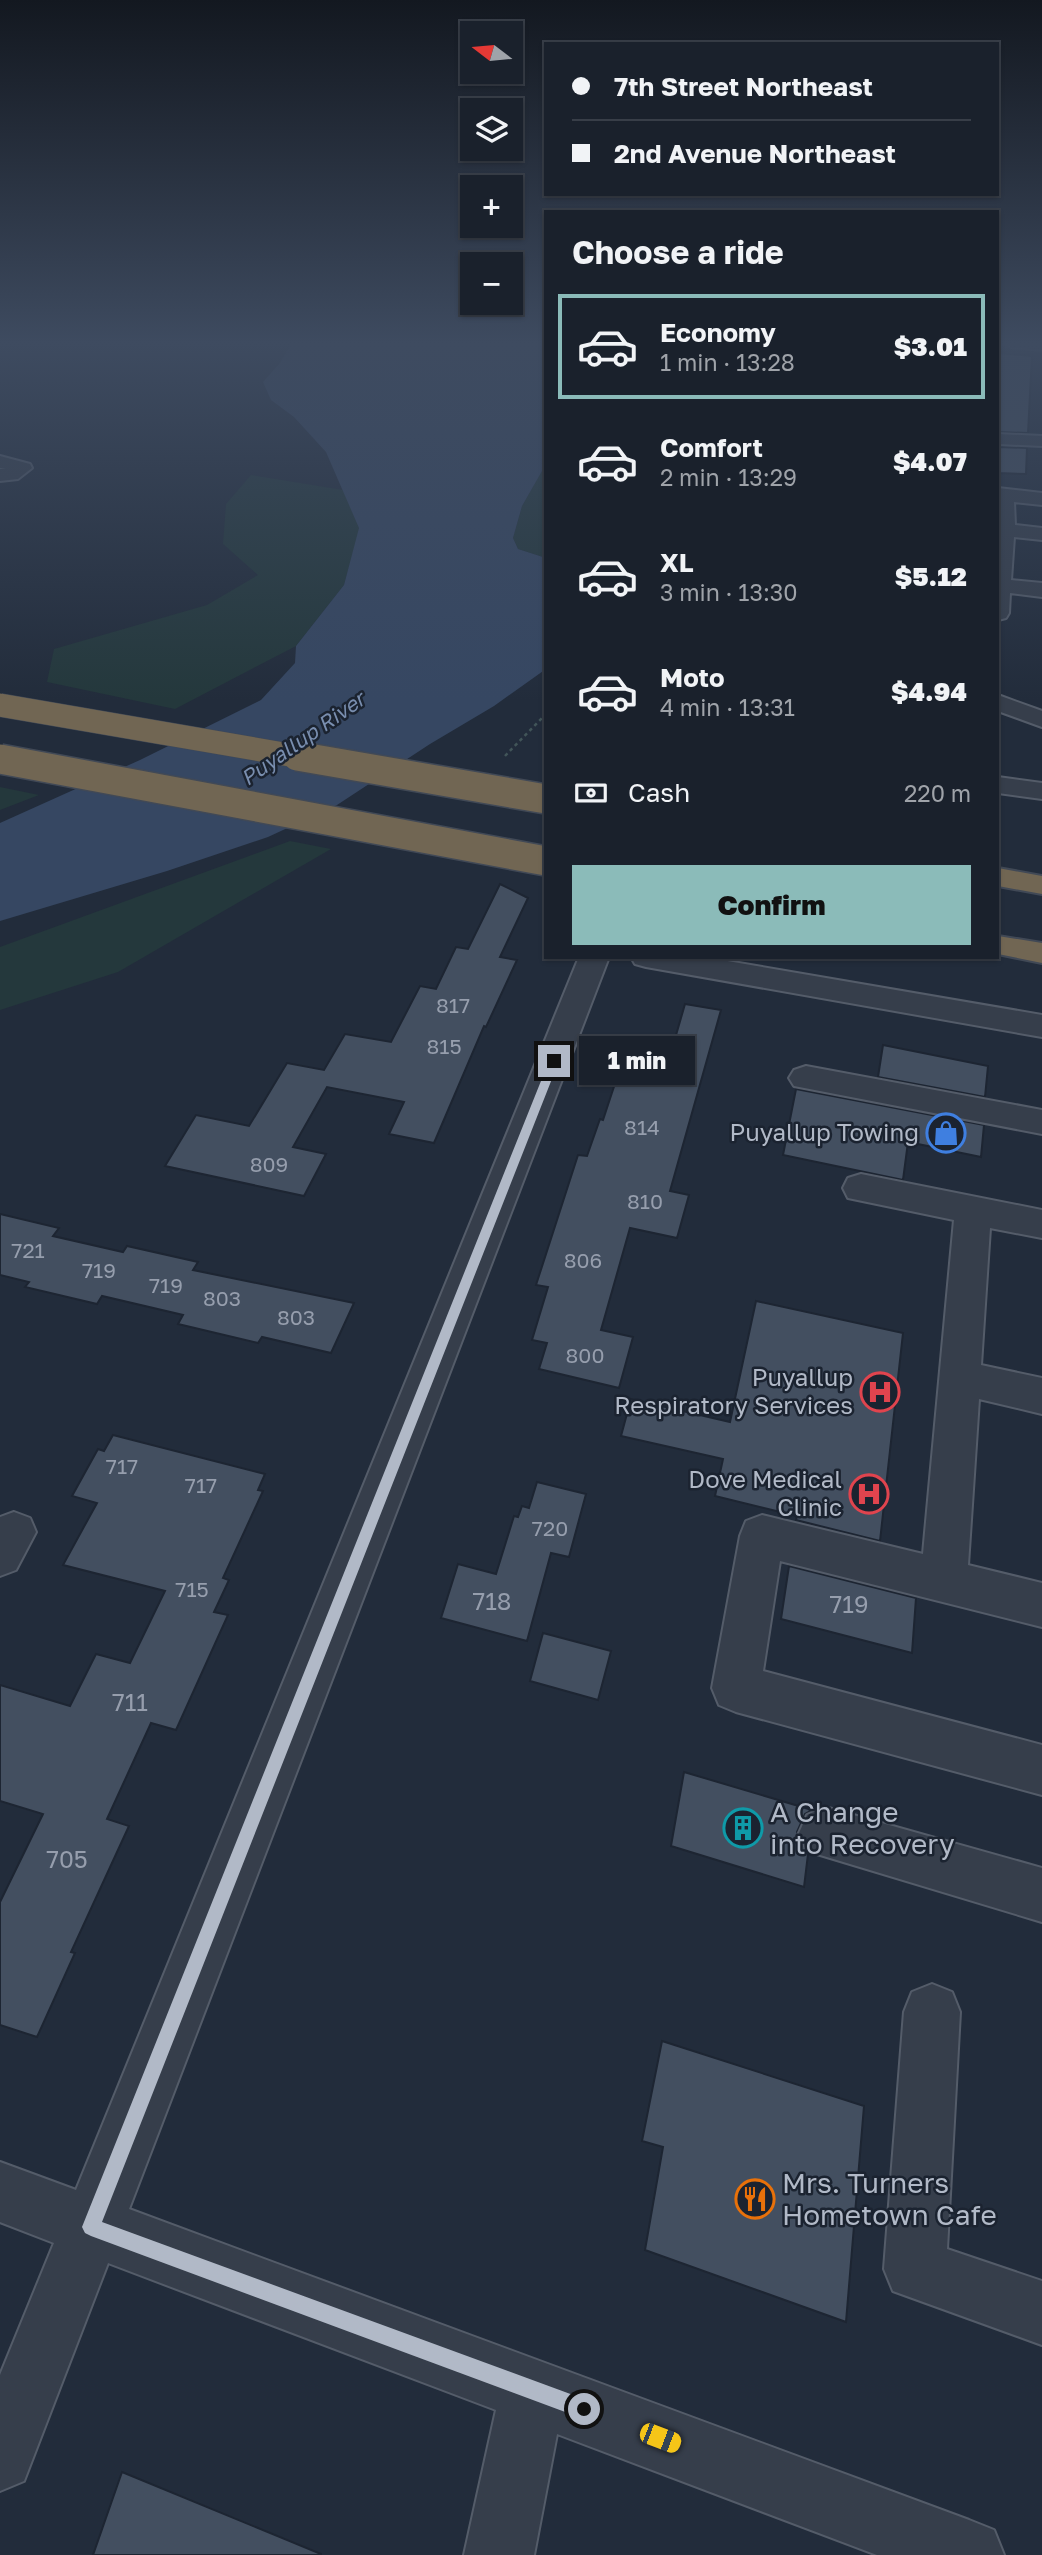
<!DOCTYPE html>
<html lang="en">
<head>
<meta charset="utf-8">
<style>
  :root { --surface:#1a212c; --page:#232934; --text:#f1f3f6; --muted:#9fa3a9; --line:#383e48; --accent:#8bbbb9 }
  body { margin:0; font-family:"Golos Text",sans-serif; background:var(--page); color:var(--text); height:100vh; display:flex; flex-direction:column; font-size:26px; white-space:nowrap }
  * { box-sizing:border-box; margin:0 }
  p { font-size:23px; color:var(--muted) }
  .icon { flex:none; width:38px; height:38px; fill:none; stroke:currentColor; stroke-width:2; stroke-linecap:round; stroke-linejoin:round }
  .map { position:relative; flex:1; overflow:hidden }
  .side { position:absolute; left:544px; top:210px; width:455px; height:749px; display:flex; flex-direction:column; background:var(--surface); border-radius:0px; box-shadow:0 2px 5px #0004,0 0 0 2px var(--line) }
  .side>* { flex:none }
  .top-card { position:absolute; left:544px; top:42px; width:455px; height:154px; border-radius:0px; box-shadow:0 2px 5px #0004,0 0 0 2px var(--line); display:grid; align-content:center; height:154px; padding:0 28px; background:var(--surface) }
  .needle { width:46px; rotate:286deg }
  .tools { position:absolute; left:460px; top:21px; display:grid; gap:14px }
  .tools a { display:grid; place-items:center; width:63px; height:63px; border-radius:0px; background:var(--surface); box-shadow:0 2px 5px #0004,0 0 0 2px var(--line); font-size:35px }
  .end { position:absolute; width:32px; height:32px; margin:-16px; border:9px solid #b1b9c7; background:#111; box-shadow:0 0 0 4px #111 }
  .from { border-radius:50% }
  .bubble { position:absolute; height:49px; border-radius:0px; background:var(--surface); box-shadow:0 2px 5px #0004,0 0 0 2px var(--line); font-size:23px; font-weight:800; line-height:49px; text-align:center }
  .car { position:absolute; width:21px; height:42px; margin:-21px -10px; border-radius:9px; box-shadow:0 0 5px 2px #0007; background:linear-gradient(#f5c518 24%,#345 0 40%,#f5c518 0 76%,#345 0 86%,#f5c518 0) }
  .top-card b { display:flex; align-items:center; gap:24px; height:66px; font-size:26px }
  .top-card b+b { border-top:2px solid var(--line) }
  .top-card i { width:18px; height:18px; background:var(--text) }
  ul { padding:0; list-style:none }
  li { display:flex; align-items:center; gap:21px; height:105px; margin:0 14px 10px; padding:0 14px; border:4px solid transparent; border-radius:0px }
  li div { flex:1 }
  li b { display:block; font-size:26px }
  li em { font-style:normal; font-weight:800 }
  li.active { border-color:var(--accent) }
  li>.icon { width:63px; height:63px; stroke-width:1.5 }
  h2 { padding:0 28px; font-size:32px; line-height:84px }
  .pay { display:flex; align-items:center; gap:18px; height:77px; padding:0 28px; font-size:26px }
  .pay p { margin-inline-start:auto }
  .primary-button { display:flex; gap:14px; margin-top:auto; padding:14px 28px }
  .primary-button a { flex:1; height:80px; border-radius:0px; background:var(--accent); color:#111; font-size:28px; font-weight:800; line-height:80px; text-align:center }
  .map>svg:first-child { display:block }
</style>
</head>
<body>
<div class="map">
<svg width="1042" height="2555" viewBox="0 0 1042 2555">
  <rect width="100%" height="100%" fill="#222c3b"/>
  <g fill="#24383c">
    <path d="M546,464V558L518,549L513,538L522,506Z"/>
    <path d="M251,475L343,490L360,528L344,585L296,646L175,709L47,682L54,649L207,605L258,575L223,544L226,504Z"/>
    <path d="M0,787L39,795L0,810Z"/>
    <path d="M290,841L331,849L118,972L0,1010V947Z"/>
  </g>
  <path fill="#364762" d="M292,342H536L546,347V464L522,506L513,538L518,549L546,558V669L494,706L430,744L337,805L268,837L167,871L0,921V823L140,760L261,700L295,663L296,646L344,585L359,528L326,452L294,417L271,400L263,382L280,363Z"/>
  <g fill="#434f60" stroke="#1d2532" stroke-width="2">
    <path d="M998,353L1032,356L1028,433L998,432Z"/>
    <path d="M998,447L1027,448L1026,474L998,473Z"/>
    <path d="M500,884L528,898L500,957L517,960L486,1027L484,1026L434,1143L389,1134L404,1102L327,1087L293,1147L326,1154L304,1196L165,1166L196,1115L249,1126L287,1063L324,1070L345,1034L391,1042L420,986L436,989L456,947L468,949Z"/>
    <path d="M685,1004L721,1010L670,1191L689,1195L677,1238L630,1228L601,1330L633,1337L619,1388L539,1369L547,1343L532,1340L548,1287L536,1285L578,1155L587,1156L600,1119L603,1120L628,1044L667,1050L669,1041L674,1042Z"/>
    <path d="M883,1045L988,1066L985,1097L878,1077Z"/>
    <path d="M796,1089L984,1125L981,1157L908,1142L903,1180L783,1155Z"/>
    <path d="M0,1214L59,1228L53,1236L123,1252L127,1246L198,1262L193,1270L354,1303L331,1353L262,1337L258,1343L178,1324L183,1315L102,1296L97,1304L25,1287L29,1282L0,1275Z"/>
    <path d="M756,1301L903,1333L880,1541L796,1520L797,1516L715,1496L723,1459L621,1436L631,1399L730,1422Z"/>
    <path d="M113,1435L265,1474L258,1490L263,1491L223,1578L229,1580L214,1612L228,1615L176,1730L151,1723L107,1819L129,1826L71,1952L75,1953L37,2037L0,2025V1902L43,1814L0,1801V1685L70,1706L96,1654L130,1663L165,1591L63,1565L97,1503L72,1496L98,1449L104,1451Z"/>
    <path d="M537,1482L586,1494L569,1557L551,1553L527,1641L441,1618L458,1564L496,1574L514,1516L518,1517L522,1506L529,1508Z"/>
    <path d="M789,1566L916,1598L912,1653L781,1619Z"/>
    <path d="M543,1633L611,1651L598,1700L530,1681Z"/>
    <path d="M684,1772L812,1810L805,1814L797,1832L808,1854L804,1887L671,1846Z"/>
    <path d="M662,2041L864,2106L846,2322L645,2250L663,2147L642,2141Z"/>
    <path d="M122,2472L321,2554V2555H93Z"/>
  </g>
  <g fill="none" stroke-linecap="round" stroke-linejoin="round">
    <g stroke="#545c69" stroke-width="4">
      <g id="minor">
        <path d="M1003,342H1042V350L1011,347Z"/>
        <path d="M998,434L1042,436V446L998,444Z"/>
        <path d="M0,456L30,464L32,468L18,479L0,481V469H6L0,468Z"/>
        <path d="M998,488L1042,493V505L1014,502L1015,525L1042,528V540L1014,537L1011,580L1042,583V597L1010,593L1009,613L1006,618L998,620Z"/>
        <path d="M998,695L1042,711V727L998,711Z"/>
        <path d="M998,777L1042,783V799L998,793Z"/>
        <path d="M579,957H609L129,2209L969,2520L994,2530L1004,2555H877L557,2434L534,2555H464L496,2410L108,2263L24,2481L0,2491V2375L54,2243L0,2222V2162L76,2190Z"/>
        <path d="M631,957H704L1042,1015V1037L646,967L635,964Z"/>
        <path d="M806,1066L1042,1110V1134L794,1086L789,1078L794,1070Z"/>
        <path d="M861,1174L1042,1210V1238L990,1228L981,1365L1042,1378V1414L979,1399L968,1565L1042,1583V1627L780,1561L763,1671L1042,1745V1795L736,1712L719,1705L712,1688L740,1536L746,1521L762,1515L923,1554L954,1220L848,1198L843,1188L848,1178Z"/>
        <path d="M14,1512L30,1518L36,1532L16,1570L0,1576V1517Z"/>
        <path d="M825,1807L1042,1868V1922L807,1851L799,1833L807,1815Z"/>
        <path d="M932,1984L952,1992L960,2012L947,2249L1042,2281V2345L893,2291L884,2269L904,2012L912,1992Z"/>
      </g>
    </g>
    <g stroke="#414956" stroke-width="4">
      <g id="highway">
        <path d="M998,868L1042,876V894L998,886Z"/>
        <path d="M998,936L1042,943V963L998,954Z"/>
      </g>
    </g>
    <path stroke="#425559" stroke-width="2.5" stroke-dasharray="3.5 3.5" stroke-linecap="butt" d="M505,756L546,714"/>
    <use href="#minor" fill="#363e4b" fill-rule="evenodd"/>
    <use href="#highway" fill="#716653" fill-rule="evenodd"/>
    <g stroke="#414956" stroke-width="24" stroke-linecap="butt">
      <path id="highway-bridge-far1" d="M0,705L307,758"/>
    </g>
    <g stroke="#414956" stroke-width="32" stroke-linecap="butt">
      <g id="highway-bridge">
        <path d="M297,756L546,799"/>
        <path d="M0,759L546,861"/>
      </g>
    </g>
    <use href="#highway-bridge-far1" stroke="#716653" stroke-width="23"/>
    <use href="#highway-bridge" stroke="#716653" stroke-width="29"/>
  </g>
  <linearGradient id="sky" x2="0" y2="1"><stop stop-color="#131820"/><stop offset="0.49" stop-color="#3e4b60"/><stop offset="1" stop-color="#3e4b60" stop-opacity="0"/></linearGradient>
  <rect width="1042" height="700" fill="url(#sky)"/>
  <path fill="#b1b9c7" d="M554,1058L559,1061L102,2222L584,2399L591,2402L594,2409L591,2416L584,2419L91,2236L85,2233L82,2227L549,1061Z"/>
  <defs>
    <g id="shop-ring" transform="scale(2.0125)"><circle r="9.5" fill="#1b2330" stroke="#3f7fe0" stroke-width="1.5"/><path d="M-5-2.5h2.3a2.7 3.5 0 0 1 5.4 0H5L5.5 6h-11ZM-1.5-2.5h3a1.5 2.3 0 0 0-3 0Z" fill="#3f7fe0"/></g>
    <g id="hospital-ring" transform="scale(2.0125)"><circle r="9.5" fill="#1b2330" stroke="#e0444e" stroke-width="1.5"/><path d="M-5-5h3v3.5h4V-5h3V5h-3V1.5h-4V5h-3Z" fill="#e0444e"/></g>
    <g id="building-ring" transform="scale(2.0125)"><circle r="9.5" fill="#1b2330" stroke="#0f9aa8" stroke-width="1.5"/><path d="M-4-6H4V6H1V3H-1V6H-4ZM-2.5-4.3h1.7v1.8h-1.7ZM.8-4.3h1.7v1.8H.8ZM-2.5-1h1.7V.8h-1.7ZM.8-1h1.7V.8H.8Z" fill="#0f9aa8"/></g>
    <g id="restaurant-ring" transform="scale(2.0125)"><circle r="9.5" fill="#1b2330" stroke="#e8710a" stroke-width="1.5"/><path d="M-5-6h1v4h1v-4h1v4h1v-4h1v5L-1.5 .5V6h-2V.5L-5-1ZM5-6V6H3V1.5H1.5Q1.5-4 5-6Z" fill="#e8710a"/></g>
  </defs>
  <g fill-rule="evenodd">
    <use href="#shop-ring" x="946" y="1133"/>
    <use href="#hospital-ring" x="880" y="1392"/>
    <use href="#hospital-ring" x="869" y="1494"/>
    <use href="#building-ring" x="743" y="1828"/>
    <use href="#restaurant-ring" x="755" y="2199"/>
  </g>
  <g text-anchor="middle" stroke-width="5" stroke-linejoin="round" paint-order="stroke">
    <g font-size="21" font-style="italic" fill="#798eaf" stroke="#1b2330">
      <text transform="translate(303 739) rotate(-35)" y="7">Puyallup River</text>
    </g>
    <g font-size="21" fill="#969ead">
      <text x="453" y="1013">817</text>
      <text x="444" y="1054">815</text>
      <text x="642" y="1135">814</text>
      <text x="269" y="1172">809</text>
      <text x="645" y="1209">810</text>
      <text x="28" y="1258">721</text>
      <text x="583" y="1268">806</text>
      <text x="99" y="1278">719</text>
      <text x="166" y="1293">719</text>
      <text x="222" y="1306">803</text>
      <text x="296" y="1325">803</text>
      <text x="585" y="1363">800</text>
      <text x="122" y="1474">717</text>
      <text x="201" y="1493">717</text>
      <text x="550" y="1536">720</text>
      <text x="192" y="1597">715</text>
    </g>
    <g font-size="24" fill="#b1b9c7" stroke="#1b2330" text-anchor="end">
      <text x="919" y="1141">Puyallup Towing</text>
      <text x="853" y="1386">Puyallup<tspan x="853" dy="28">Respiratory Services</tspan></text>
      <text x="842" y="1488">Dove Medical<tspan x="842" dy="28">Clinic</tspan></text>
    </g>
    <g font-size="24" fill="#969ead">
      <text x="492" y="1610">718</text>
      <text x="849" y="1613">719</text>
      <text x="130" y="1711">711</text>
      <text x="67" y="1868">705</text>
    </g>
    <g font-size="28" fill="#b1b9c7" stroke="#1b2330" text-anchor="start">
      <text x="770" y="1822">A Change<tspan x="770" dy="32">into Recovery</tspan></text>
      <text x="782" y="2193">Mrs. Turners<tspan x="782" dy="32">Hometown Cafe</tspan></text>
    </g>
  </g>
</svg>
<div class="tools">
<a><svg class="needle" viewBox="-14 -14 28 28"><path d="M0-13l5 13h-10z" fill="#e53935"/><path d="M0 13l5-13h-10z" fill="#9fa3a9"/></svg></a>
<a><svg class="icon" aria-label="layers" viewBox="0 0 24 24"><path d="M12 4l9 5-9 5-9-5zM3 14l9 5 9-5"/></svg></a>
<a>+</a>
<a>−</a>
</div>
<i class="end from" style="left:584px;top:2409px"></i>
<i class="end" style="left:554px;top:1061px"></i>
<div class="bubble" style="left:579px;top:1036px;width:116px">1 min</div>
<i class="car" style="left:660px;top:2438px;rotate:111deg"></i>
<div class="top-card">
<b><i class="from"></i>7th Street Northeast</b>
<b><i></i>2nd Avenue Northeast</b>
</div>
<section class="side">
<h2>Choose a ride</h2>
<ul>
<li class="active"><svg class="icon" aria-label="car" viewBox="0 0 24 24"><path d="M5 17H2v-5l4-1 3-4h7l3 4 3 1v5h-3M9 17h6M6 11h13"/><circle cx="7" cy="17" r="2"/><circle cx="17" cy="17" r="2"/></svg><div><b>Economy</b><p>1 min · 13:28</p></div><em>$3.01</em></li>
<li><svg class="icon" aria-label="car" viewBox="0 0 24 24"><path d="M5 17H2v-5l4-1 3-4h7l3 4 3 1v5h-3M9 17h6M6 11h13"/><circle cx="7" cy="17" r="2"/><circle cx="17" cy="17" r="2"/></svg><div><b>Comfort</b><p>2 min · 13:29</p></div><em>$4.07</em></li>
<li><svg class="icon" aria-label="car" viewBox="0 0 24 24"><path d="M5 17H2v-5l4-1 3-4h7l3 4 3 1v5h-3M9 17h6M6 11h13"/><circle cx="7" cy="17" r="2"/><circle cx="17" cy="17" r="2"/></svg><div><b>XL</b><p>3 min · 13:30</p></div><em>$5.12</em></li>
<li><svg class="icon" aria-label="car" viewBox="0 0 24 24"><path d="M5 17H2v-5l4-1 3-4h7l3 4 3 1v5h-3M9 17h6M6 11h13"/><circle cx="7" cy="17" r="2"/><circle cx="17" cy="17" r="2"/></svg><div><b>Moto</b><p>4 min · 13:31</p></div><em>$4.94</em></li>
</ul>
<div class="pay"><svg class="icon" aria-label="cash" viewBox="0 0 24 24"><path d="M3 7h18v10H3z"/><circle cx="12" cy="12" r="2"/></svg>Cash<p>220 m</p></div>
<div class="primary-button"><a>Confirm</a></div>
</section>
</div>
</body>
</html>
